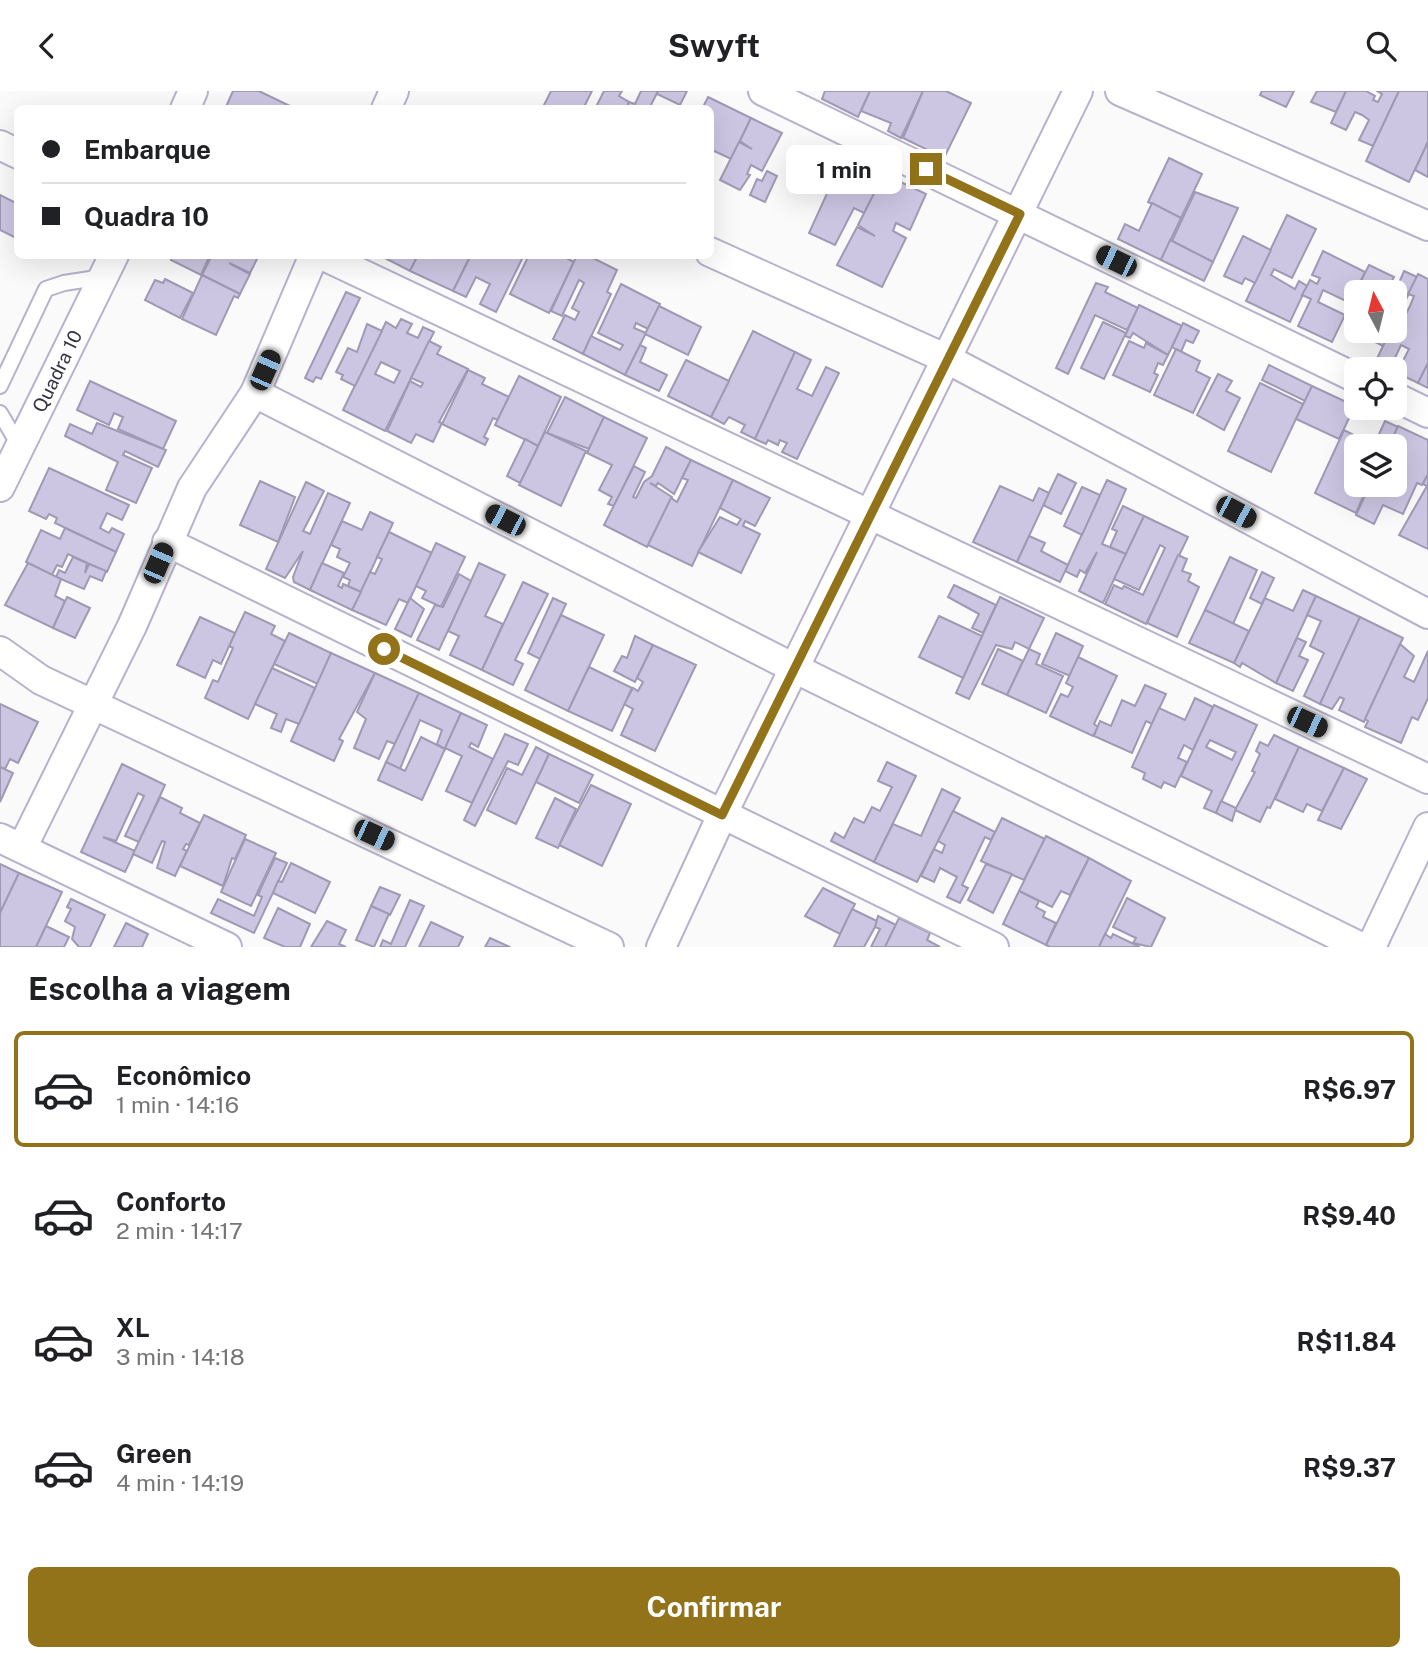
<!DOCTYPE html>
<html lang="pt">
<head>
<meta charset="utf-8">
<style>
  :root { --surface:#fff; --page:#f6f6f6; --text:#202124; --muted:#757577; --line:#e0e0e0; --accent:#93731a }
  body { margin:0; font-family:"Public Sans",sans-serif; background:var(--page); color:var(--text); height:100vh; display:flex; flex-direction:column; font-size:26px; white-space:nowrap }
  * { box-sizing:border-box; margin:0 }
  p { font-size:23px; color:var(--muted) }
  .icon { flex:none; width:38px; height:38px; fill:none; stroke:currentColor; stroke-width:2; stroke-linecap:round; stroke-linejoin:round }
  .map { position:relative; height:856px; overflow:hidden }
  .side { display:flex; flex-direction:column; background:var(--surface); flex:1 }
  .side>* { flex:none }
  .guide { position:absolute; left:14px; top:14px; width:700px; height:154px; border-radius:10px; box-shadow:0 7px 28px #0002; display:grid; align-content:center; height:154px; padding:0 28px; background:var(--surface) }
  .needle { width:46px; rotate:353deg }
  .fabs { position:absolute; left:1344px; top:189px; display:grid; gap:14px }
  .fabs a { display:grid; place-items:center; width:63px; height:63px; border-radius:10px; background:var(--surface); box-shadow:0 7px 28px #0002; font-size:35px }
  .end { position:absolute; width:32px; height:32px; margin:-16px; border:9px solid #93731a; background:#fff; box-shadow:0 0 0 4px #fff }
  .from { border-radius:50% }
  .bubble { position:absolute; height:49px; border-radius:10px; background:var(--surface); box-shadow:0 7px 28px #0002; font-size:23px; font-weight:700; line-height:49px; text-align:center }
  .car { position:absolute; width:21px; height:42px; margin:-21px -10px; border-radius:9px; box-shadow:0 0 5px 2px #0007; background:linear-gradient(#222 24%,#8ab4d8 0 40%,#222 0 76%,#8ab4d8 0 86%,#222 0) }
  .guide b { display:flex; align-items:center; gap:24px; height:66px; font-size:26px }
  .guide b+b { border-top:2px solid var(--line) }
  .guide i { width:18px; height:18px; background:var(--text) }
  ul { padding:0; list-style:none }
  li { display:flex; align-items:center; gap:21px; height:116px; margin:0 14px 10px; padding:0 14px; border:4px solid transparent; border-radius:10px }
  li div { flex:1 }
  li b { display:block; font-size:26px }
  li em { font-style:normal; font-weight:700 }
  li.active { border-color:var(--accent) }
  li>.icon { width:63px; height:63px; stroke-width:1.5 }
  h2 { padding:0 28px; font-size:32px; line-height:84px }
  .action { display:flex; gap:14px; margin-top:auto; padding:14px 28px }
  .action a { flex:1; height:80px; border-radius:10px; background:var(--accent); color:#fff; font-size:28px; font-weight:700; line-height:80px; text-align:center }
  header { display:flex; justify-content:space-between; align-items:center; height:91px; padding:0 28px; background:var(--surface); font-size:32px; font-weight:700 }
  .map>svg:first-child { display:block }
</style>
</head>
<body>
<header><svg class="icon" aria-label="back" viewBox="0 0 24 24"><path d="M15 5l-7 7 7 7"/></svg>Swyft<svg class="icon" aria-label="search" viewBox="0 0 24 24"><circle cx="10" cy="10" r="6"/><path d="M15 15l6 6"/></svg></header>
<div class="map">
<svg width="1428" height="856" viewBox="0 0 1428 856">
  <rect width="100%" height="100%" fill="#fafafa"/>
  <g fill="#cdc6e3" stroke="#a099b4" stroke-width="2" fill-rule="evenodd">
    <path d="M233,0H259L296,18H225Z"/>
    <path d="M551,0H592L583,18H542Z"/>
    <path d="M604,0H622L619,5L629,11L626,18H595Z"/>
    <path d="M641,0H658L649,18H626L629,11L635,13Z"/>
    <path d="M658,0H687L680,14L657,3Z"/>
    <path d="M825,0H870L858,26L822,8Z"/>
    <path d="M870,0H923L901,47L888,40L891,32L861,20Z"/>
    <path d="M923,0H946L971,12L944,67L903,47Z"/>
    <path d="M1262,0H1294L1286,16L1260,4Z"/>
    <path d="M1317,0H1346L1336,21L1311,11Z"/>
    <path d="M1346,0H1366L1375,5L1373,9L1378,11L1382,3L1377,0H1399L1373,55L1359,49L1369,29L1362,24L1355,21L1346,39L1331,32Z"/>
    <path d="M1399,0H1428V51L1409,91L1366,70Z"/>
    <path d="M708,6L751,27L731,68L710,58V18H702Z"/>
    <path d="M751,27L782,42L762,80L751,74L747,83L750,84L740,99L720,89L739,51L752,58L740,50Z"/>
    <path d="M1428,51V86L1415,79Z"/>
    <path d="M837,67L881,90L864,122L854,117L835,154L809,142L830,96L825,93Z"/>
    <path d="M1169,67L1202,83L1181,127L1148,111Z"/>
    <path d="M767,80L777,85L765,111L750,104L757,88L762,90Z"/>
    <path d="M884,83L926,103L910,139L896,132L893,140L906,147L882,196L837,174L857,136L875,145L858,134Z"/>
    <path d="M1195,101L1238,117L1213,171L1172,150Z"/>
    <path d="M0,104L18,113V148L0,139Z"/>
    <path d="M1152,112L1181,127L1161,169L1118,148L1125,133L1139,140Z"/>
    <path d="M1287,124L1316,138L1292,187L1274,178L1271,184L1295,198L1299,190L1307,195L1290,231L1246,210Z"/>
    <path d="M1243,145L1271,159L1255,192L1245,187L1242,193L1224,185Z"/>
    <path d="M1170,149L1213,171L1204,190L1161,169Z"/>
    <path d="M1323,160L1365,181L1350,212L1323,199L1318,211L1345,224L1332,251L1298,235L1311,208L1302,204L1307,195L1310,189L1317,193L1320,187L1312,184Z"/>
    <path d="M173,164H210L201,184L171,169Z"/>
    <path d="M212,164H259L250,182L229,172L250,183L240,203L202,184Z"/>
    <path d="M379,164H418L410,180Z"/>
    <path d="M418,164L453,167L471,164L453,200L410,180Z"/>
    <path d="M471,164H524L496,221L480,213L490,193L476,186L466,206L453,200Z"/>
    <path d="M529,164H561L574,171L549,222L510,203Z"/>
    <path d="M577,164H587L617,179L607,201L611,203L583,263L553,248L565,224L575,229L579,221L572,217L584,192L579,189L562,225L551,220Z"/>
    <path d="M1369,174L1394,186L1386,201H1356V220L1348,216Z"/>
    <path d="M1404,180L1417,186L1395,231V201Z"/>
    <path d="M1418,183L1428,188V272L1418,292L1395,281V278L1375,272L1390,240H1395L1396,228L1402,231L1410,215L1414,205L1408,203ZM1401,254L1409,258L1402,272L1394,269Z"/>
    <path d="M202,184L240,203L238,207L234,205L216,244L182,228Z"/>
    <path d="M165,188L193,202L180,227L145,209L155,189L163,192Z"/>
    <path d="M1096,192L1108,196L1105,201L1138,217L1127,239L1095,224L1068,283L1056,277Z"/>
    <path d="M621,193L660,213L648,238L636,232L634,237L646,242L625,284L583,263L591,245L620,259L623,254L598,242Z"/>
    <path d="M346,201L360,207L321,288L316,286L313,291L305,287Z"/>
    <path d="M1139,214L1182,235L1168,264L1133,242L1130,247L1125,245Z"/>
    <path d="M659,215L701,236L688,264L645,243Z"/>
    <path d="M401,228L412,233L407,242L418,247L423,236L434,241L385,340L343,319L386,231L396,237ZM381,271L400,280L394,292L375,283Z"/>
    <path d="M1103,231L1126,242L1104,288L1081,277Z"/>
    <path d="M1183,232L1199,240L1193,252L1186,249L1181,261L1172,256Z"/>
    <path d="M367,233L382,240L355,295L341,288L343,284L336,281L348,257L357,261Z"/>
    <path d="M753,240L795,261L755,348L741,341L745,334L729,326L724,333L711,326Z"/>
    <path d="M1371,240H1390L1383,255L1365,246L1367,242L1373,245Z"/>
    <path d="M429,250L441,256L437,263L468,278L439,331L442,332L433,351L416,343L411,352L387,340L410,290L421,296L423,292L411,287Z"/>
    <path d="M1129,250L1144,257L1146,252L1168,264L1163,274L1158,272L1154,282L1158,284L1150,301L1113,284Z"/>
    <path d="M640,254L646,257L640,271L667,284L659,300L625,284Z"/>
    <path d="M1176,258L1200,270L1196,280L1210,287L1193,322L1154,304Z"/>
    <path d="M795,261L811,269L797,298L812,305L826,276L839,282L797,368L782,361L787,352L780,349L778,354L768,349L766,353L755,348Z"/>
    <path d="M686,269L729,290L711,326L668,305Z"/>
    <path d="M1428,272V297L1418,292Z"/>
    <path d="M1269,274L1312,295L1305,310L1262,289Z"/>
    <path d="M468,279L485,287L482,293L509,306L498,329L493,327L484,346L488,348L485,354L442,333Z"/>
    <path d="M1218,283L1232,290L1226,300L1240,307L1224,339L1197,324Z"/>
    <path d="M519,285L561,306L538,355L495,334Z"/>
    <path d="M90,290L176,330L163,358L118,338L123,326L114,322L109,334L77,319Z"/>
    <path d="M1260,292L1303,313L1271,381L1228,360Z"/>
    <path d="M1312,295L1355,315L1339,348L1296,328Z"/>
    <path d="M565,306L604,326L589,358L547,342Z"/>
    <path d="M604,326L647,347L614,415L608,413L612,406L599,399L612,374L587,362Z"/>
    <path d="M1385,330L1398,336L1389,355H1356V394H1368L1356,422L1315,402L1344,339L1374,354Z"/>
    <path d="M97,332L166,359L158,376L125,360L123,364L152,377L136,412L106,399L118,371L65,345L70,333L92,343Z"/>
    <path d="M1398,335L1428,349V383L1422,394L1417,392L1403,423L1383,414L1374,433L1356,424L1370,394H1395V355H1389Z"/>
    <path d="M545,341L586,360L561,415L519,394Z"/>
    <path d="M525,348L538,355L520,392L507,385Z"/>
    <path d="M666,356L691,369L674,403L658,392L656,395L650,392L672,406L647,456L604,434L634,375L645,381L633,406L636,407L644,391L652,385Z"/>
    <path d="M691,369L733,389L692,475L648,454L671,407L677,411L688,389L682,387Z"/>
    <path d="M49,377L129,414L122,429L107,422L100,437L109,442L112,437L124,443L116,461L55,432L57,427L49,423L46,428L29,420Z"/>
    <path d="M1058,383L1076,392L1061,423L1043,414Z"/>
    <path d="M1428,383V458L1399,444L1427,395L1423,393Z"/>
    <path d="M733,389L770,407L755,435L745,430L743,435L760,443L741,482L698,461L720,426L737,434L741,428L720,417Z"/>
    <path d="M1107,389L1126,398L1102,453L1126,463L1103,512L1079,500L1097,461L1085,482L1080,479L1077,486L1065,480Z"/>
    <path d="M260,390L295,406L278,451L240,434Z"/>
    <path d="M306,391L324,400L303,440L310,443L328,402L350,412L310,499L294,491L293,486L303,460L285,487L266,478Z"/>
    <path d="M1000,395L1033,410L1039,397L1049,402L1017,471L973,451Z"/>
    <path d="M1082,396L1100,404L1082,444L1064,435Z"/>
    <path d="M1123,415L1144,425L1126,463L1110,456L1117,440L1112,438Z"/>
    <path d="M370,421L393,432L361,501L348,495L350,489L343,486L350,472L337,466L340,458L331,454L342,430L362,439Z"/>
    <path d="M1144,425L1188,446L1146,533L1105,513L1114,494L1122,498L1124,495L1143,504L1165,457L1160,454L1139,499L1114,488Z"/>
    <path d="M65,437L116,461L107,481L68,463L62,476L57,474L52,484L26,471L41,439L60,448Z"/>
    <path d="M389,441L432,462L408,512L399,508L386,534L352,519L370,481L375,483L382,468L377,466Z"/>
    <path d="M1029,445L1045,452L1041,460L1068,474L1060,491L1017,471Z"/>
    <path d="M436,452L465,466L441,516L422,507L426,500L416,495Z"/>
    <path d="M1178,464L1187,468L1182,480L1191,483L1188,490L1199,496L1177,546L1147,532Z"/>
    <path d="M73,466L87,472L85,482L89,473L106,480L102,490L90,485L84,498L56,486L59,479L65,482Z"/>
    <path d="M1230,466L1257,479L1233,533L1205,519Z"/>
    <path d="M28,472L61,488L55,505L65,510L53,537L5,514Z"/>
    <path d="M322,472L344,482L338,495L342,497L343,493L361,501L352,519L310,499Z"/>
    <path d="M479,472L505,484L485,525L503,533L482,579L450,564L459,545L448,540Z"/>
    <path d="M1262,481L1274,487L1262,513L1250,507Z"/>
    <path d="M459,483L471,490L439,559L417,549L435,514L443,516Z"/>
    <path d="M523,491L548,503L515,569L523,573L513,594L482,579Z"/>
    <path d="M954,494L996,514L983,542L972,537L979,523L948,506Z"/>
    <path d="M1303,499L1316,505L1276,592L1242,572L1240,576L1234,572L1265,507L1293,520Z"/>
    <path d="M1316,505L1360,526L1320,613L1304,605L1324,562L1310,555L1321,530L1307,524Z"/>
    <path d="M67,506L90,517L75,547L53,537Z"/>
    <path d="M1000,506L1044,527L1029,558L1015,551L1012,558L996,554L969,608L956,602Z"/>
    <path d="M410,507L424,518L411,546L395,538Z"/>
    <path d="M553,507L566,513L540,568L528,562Z"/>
    <path d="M1205,519L1249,540L1234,572L1189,552Z"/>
    <path d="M245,521L275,535L271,543L285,550L248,628L205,607L213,589L218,591L233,557L229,555Z"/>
    <path d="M561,524L604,544L568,620L525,599Z"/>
    <path d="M939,525L982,545L963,587L919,566Z"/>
    <path d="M200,526L235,542L221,573L213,569L205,587L177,574Z"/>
    <path d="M1360,526L1403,547L1364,631L1339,619L1344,608L1340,606L1332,618L1320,613Z"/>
    <path d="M289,542L331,562L318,593L274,573Z"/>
    <path d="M1056,542L1083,555L1070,585L1042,573Z"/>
    <path d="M635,545L653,554L635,591L614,580L622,565L627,567Z"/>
    <path d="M1297,547L1306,551L1299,565L1308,569L1293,600L1276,592Z"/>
    <path d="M1400,553L1414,565L1404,586L1414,591L1428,560V607L1418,629L1412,626L1401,652L1365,636L1368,630L1365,628Z"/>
    <path d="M653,554L696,574L655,660L621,644L633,618L624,613L633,597L638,600L643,591L637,587Z"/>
    <path d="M998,558L1023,570L1007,604L982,593Z"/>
    <path d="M1029,558L1040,563L1036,573L1063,585L1046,622L1007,604Z"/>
    <path d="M331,562L375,582L339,648L343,650L334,670L291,650Z"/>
    <path d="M1078,566L1117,585L1094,633L1098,636L1093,645L1050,625L1061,603L1068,606L1073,596L1066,592Z"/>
    <path d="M589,576L632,597L612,640L568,620Z"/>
    <path d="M272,577L315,597L299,633L286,628L281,641L271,637L277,623L255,613Z"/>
    <path d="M375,582L419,602L395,653L387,650L379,668L354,657L366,628L357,621Z"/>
    <path d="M1145,594L1166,603L1152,633L1146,630L1132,662L1094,645L1100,630L1111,635L1122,609L1135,615Z"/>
    <path d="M419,602L461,622L445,658L437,653L442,639L420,629L400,678L386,671Z"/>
    <path d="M1195,607L1213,616L1193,659L1184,654L1178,667L1187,671L1175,696L1164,691L1161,697L1143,688L1145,682L1132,676L1159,617L1185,629Z"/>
    <path d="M0,613L38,631L18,672L10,668L5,678L0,676Z"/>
    <path d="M1214,614L1257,634L1216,722L1204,717L1212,700L1181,685ZM1210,649L1236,661L1232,669L1206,656Z"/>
    <path d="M461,622L487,634L478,656L471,652L469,656L493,668L472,712L446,700L462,665L445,657Z"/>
    <path d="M505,643L528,653L518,674L508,670L475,735L464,729Z"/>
    <path d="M1274,644L1299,656L1270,717L1267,716L1260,731L1235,719L1255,681L1252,680L1260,663L1256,660L1260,651L1268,655Z"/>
    <path d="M421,646L445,658L422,709L378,689L386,671L405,680Z"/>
    <path d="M536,656L549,663L516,733L487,719L507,677L522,684Z"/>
    <path d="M1299,656L1344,677L1322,720L1307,713L1303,721L1275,708Z"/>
    <path d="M549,663L593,684L579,712L536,691Z"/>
    <path d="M887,671L916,685L874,771L831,750L835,742L844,747L854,727L864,732L872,716L880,720L892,696L878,690Z"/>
    <path d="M122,673L165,694L139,751L125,745L144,705L138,702L116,750L103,746L135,760L125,781L81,761Z"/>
    <path d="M0,676L13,682L0,711Z"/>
    <path d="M1344,677L1367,688L1341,738L1318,729Z"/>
    <path d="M591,694L631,713L602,775L559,754Z"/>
    <path d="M942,698L960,707L917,791L874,771L893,733L921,745Z"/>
    <path d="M160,706L182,717L180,722L200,732L189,754L186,753L183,758L187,760L175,785L157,777L165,751L162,750L152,772L133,763Z"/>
    <path d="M555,707L576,718L558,757L536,747Z"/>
    <path d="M1221,710L1236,717L1232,730L1216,722Z"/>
    <path d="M953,720L995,741L991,749L985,746L962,794L968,797L960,812L947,806L957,786L940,777L934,791L921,785L934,758L942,762L945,754L938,750Z"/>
    <path d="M204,724L246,744L235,768L232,767L223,795L180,775Z"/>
    <path d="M1002,727L1045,748L1024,789L981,770Z"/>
    <path d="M1046,745L1089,767L1070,804L1061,800L1052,816L1019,800Z"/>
    <path d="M245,748L276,762L251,815L221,801Z"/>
    <path d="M275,767L287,772L254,842L211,822L218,808L254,825L262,806L258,804L261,797Z"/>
    <path d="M1089,767L1131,790L1099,856H1050L1046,854Z"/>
    <path d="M291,772L330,791L315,822L273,802L278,790L282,791Z"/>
    <path d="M0,773L19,782L0,822Z"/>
    <path d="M986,773L1012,783L993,822L968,809Z"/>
    <path d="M19,782L62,801L36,856H0V822Z"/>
    <path d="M380,796L400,804L390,824L371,815Z"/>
    <path d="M823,797L855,813L840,843L805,825Z"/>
    <path d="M1019,800L1039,810L1036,816L1045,821L1043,826L1056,832L1046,854L1003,833Z"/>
    <path d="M1127,807L1165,827L1151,856L1133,852L1136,847L1113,836Z"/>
    <path d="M71,808L105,824L90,856H79L72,848L75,836L65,830L71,818L67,816Z"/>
    <path d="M410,809L424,815L405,856H380L383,849L391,853Z"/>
    <path d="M371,815L389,823L374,856L356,849Z"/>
    <path d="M278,817L310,833L300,856H285L264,847Z"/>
    <path d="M852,818L877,830L875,836L864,856H834Z"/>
    <path d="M878,825L896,834L885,856H871L880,838L875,836Z"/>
    <path d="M899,827L930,842L927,849L940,856H885Z"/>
    <path d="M327,830L346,839L339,853L346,856H311Z"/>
    <path d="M431,831L463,846L458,856H419Z"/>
    <path d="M126,832L148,843L142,856H114Z"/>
    <path d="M46,835L69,846L64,856H36Z"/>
    <path d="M1105,843L1111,847L1113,843L1140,856H1099Z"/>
    <path d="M490,847L510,856H485Z"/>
  </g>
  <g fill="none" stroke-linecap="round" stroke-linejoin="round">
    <g stroke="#b8b1cd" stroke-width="18">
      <g id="lane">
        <path d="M0,295L46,198L64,192L103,186"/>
        <path d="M0,322L20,356"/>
      </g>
    </g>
    <g stroke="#b8b1cd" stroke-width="32">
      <g id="street">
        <path d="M763,0L1356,287"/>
        <path d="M1120,0L1428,135"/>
        <path d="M185,18L193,0"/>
        <path d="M386,18L394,0"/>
        <path d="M0,54L18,63"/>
        <path d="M710,161L947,268L1428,523"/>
        <path d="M322,164L1428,688"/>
        <path d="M255,302L794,577L1361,856"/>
        <path d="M1395,306L1428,322"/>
        <path d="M0,396L114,164"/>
        <path d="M167,451L994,856"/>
        <path d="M0,560L41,589L609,856"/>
        <path d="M0,747L227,856"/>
        <path d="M22,757L132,535L192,397L255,302L314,164"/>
        <path d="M661,856L722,724L1078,0"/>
        <path d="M1371,856L1428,736"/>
      </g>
    </g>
    <use href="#lane" stroke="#fff" stroke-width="14"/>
    <use href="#street" stroke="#fff" stroke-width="28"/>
  </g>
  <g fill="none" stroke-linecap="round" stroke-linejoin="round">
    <path stroke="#93731a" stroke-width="9" d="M384,558L722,724L1020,123L926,78"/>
  </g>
  <g text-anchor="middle" stroke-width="6" stroke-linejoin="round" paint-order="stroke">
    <g font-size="19" fill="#34303c" stroke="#fff">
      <text transform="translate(57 280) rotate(-64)" y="7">Quadra 10</text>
    </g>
  </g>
</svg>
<div class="fabs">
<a><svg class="needle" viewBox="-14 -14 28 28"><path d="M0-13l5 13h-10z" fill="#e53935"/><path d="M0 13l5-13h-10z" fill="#757577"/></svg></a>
<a><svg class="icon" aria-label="locate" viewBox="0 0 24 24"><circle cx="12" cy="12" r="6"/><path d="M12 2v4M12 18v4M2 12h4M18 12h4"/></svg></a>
<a><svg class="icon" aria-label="layers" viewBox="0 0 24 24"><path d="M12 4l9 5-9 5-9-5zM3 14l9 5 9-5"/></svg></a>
</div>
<i class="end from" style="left:384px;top:558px"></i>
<i class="end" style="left:926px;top:78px"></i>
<div class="bubble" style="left:786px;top:54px;width:116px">1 min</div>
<i class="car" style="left:1116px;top:170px;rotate:296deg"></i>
<i class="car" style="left:265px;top:279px;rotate:24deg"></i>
<i class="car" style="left:1236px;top:421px;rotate:118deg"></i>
<i class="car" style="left:505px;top:429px;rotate:297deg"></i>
<i class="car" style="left:158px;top:472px;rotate:23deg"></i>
<i class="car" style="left:1307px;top:631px;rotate:115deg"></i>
<i class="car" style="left:374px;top:744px;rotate:115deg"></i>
<div class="guide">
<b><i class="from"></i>Embarque</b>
<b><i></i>Quadra 10</b>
</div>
</div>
<section class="side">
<h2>Escolha a viagem</h2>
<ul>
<li class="active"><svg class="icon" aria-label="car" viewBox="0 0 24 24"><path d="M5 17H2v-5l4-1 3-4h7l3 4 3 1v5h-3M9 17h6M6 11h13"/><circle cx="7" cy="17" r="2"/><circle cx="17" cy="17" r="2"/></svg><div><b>Econômico</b><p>1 min · 14:16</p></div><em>R$6.97</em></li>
<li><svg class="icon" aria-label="car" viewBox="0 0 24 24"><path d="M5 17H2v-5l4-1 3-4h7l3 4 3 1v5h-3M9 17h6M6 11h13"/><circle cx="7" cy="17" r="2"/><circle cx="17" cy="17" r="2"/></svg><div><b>Conforto</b><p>2 min · 14:17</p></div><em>R$9.40</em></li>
<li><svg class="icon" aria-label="car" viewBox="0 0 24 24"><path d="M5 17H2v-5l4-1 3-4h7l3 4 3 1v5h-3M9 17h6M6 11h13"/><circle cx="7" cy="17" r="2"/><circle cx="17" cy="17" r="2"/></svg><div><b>XL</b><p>3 min · 14:18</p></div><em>R$11.84</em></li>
<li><svg class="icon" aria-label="car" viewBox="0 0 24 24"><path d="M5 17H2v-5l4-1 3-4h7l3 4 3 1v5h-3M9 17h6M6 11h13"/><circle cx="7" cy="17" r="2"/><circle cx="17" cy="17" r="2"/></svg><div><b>Green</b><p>4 min · 14:19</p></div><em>R$9.37</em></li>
</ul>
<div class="action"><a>Confirmar</a></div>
</section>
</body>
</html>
